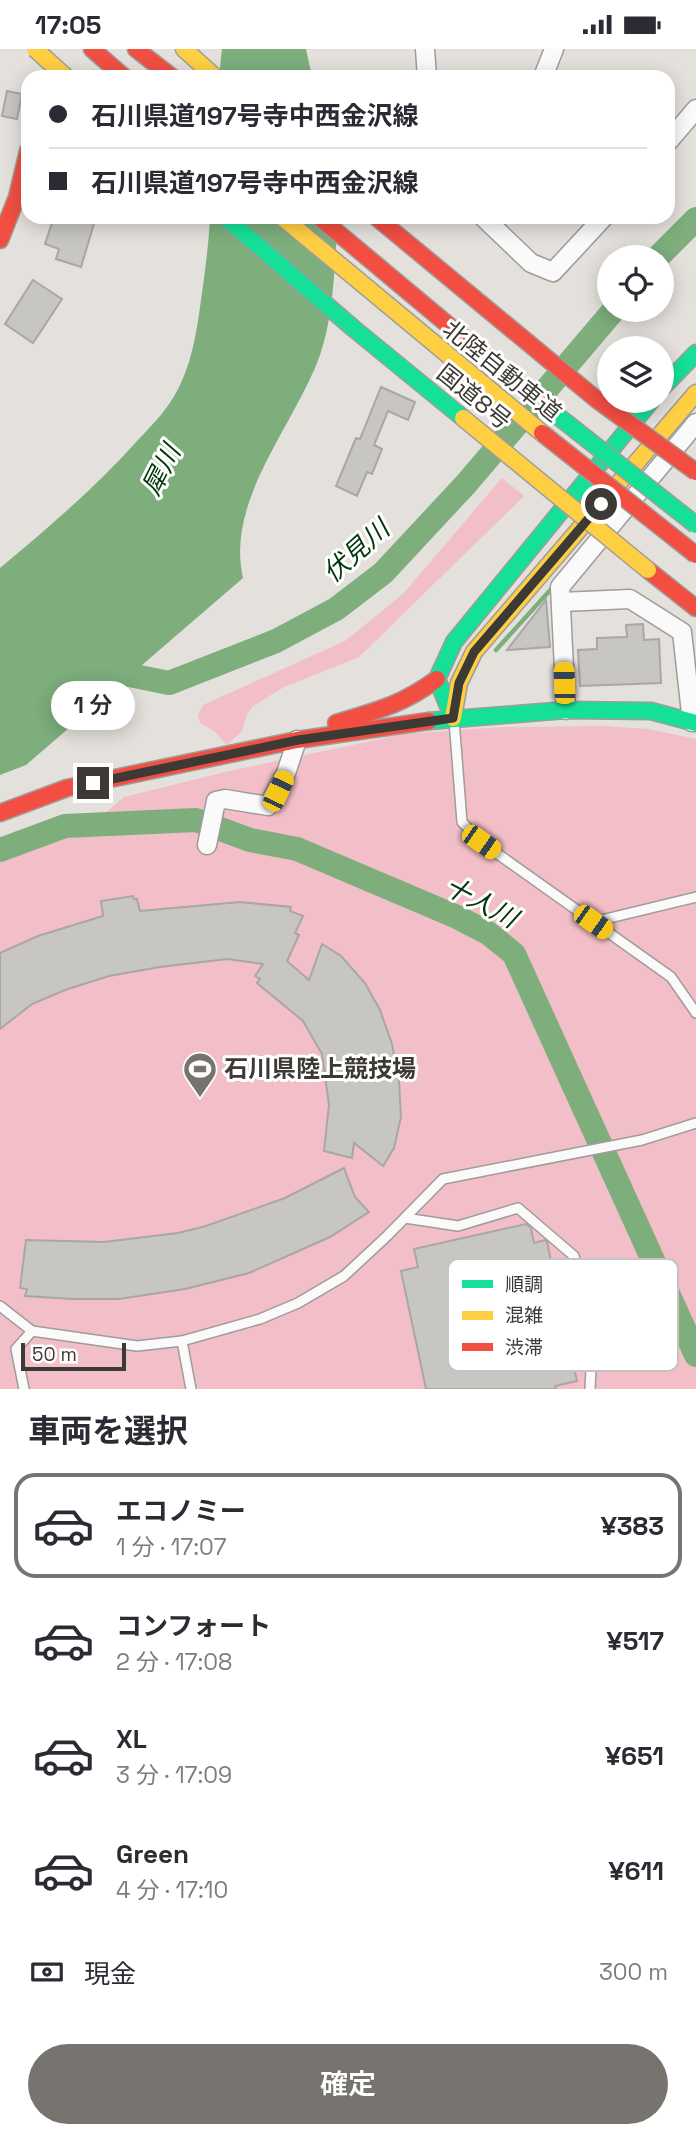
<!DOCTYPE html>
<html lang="ja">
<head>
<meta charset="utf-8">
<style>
  :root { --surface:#fff; --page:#f2f2f3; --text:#2b2b33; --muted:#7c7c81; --line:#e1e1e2; --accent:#777470 }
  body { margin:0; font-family:"Space Grotesk","Noto Sans JP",sans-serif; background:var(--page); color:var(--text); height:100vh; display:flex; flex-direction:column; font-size:26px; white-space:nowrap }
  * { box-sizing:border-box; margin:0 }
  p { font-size:23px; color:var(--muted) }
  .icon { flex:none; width:38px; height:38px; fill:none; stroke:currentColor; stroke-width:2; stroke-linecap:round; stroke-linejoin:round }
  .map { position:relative; height:1340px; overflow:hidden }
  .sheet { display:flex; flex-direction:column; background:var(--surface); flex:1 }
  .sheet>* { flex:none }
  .banner { position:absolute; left:21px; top:21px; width:654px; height:154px; border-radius:21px; box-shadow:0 4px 18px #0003; display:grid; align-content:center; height:154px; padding:0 28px; background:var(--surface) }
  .fabs { position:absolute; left:597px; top:196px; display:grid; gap:14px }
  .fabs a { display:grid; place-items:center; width:77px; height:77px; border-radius:50%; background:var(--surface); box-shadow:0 4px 18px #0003; font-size:35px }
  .scale { position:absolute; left:21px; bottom:18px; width:105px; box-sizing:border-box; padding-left:7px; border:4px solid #3d3a36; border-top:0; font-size:19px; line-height:24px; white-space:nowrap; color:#3d3a36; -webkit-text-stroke:5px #fff; paint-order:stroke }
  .end { position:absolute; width:32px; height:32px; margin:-16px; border:9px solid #3d3a36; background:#fff; box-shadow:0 0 0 4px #fff }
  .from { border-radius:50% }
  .bubble { position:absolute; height:49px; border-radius:24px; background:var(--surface); box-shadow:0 4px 18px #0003; font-size:23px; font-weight:600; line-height:49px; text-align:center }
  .car { position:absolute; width:21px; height:42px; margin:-21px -10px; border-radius:9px; box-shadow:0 0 5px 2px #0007; background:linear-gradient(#f5c518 24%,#345 0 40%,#f5c518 0 76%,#345 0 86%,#f5c518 0) }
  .banner b { display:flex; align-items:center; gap:24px; height:66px; font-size:26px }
  .banner b+b { border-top:2px solid var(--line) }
  .banner i { width:18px; height:18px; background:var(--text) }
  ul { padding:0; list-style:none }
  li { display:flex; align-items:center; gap:21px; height:105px; margin:0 14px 10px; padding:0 14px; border:4px solid transparent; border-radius:21px }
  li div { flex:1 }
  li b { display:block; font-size:26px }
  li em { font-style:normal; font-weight:600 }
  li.on { border-color:var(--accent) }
  li>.icon { width:63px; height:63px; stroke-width:1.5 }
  h2 { padding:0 28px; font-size:32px; line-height:84px }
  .pay { display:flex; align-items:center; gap:18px; height:77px; padding:0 28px; font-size:26px }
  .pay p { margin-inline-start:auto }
  .button { display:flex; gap:14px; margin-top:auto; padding:14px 28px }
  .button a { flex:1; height:80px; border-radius:42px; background:var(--accent); color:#fff; font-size:28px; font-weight:600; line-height:80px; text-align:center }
  .status { display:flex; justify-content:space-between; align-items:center; height:49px; padding:0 35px; background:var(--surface); direction:ltr }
  .status svg { height:19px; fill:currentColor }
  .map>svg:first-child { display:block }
</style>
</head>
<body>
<div class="status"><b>17:05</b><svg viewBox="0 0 49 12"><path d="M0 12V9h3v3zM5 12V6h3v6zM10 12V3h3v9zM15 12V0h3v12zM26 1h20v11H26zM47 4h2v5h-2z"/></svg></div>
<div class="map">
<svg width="696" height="1340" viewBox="0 0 696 1340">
  <rect width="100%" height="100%" fill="#e4e0dc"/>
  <g fill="#f2bec7">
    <path d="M502,429L524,447L359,608L284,638L253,657L247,665L242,682L227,696L214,682L200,674L198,666L203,656L345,592L403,545Z"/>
    <path d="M604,677L648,680L696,690V1340H0V808L82,784L124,748L225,723L404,685L502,678Z"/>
  </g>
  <g fill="#7dae7c">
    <path d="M222,0H306L312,28H219Z"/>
    <path d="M210,168H338C334,214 335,262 320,306C295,376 225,451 243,529L26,716L0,726V519C48,479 96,438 138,391C154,374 170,358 180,336C195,305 198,271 203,237C206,214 209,191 210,168Z"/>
  </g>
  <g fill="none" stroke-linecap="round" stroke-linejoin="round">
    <path stroke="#7dae7c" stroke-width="4.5" d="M496,601L554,537"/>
    <g stroke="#7dae7c" stroke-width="24">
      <path d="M658,208L696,170"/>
      <path d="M100,620L169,634L276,592L336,560L383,524L466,435L614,261"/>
      <path d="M0,801L65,777L196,771L250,791L297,800L457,868L488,884L514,905L696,1306"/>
    </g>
  </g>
  <g fill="#c7c6c2" stroke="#a9a7a3" stroke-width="2">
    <path d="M7,42L22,45L17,70L2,67Z"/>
    <path d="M54,168H96L81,218L56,210L59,200L45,195Z"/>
    <path d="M33,231L62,250L33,294L5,275Z"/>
    <path d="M381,338L415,353L408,371L388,362L374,396L382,400L372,425L367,423L357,447L336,437L356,389L360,390Z"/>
    <path d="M546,551L550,598L507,601Z"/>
    <path d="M643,575L644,591L659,590L661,634L580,637L578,601L597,600V589L627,588L626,576Z"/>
    <path d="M133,847L134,850H137L140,862L240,853L291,858L290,862L303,867L295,884L299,886L287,912L309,931L322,895L341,907L365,934L380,961L392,995L399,1032L401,1068L394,1099L383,1117L354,1094L352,1109L324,1102L329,1056L322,1005L303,972L257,934L260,930L255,927L263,915L227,910L160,918L109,927L65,941L32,955L0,980V904L38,887L103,867L101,852Z"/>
    <path d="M344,1119L355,1148L369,1163L330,1188L249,1224L185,1240L119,1250H73L25,1247L27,1240L20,1239L26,1191L104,1193L178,1184L206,1177L285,1149Z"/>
    <path d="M526,1175L531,1179L534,1194L545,1191L547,1193L577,1332L555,1337L556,1340H426L401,1222L418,1218L414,1200Z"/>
  </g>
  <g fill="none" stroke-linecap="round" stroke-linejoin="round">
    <g stroke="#9f9c99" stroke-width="12">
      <g id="lane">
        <path d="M454,671L462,773L481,793L671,928L696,964"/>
        <path d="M593,873L696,848"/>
        <path d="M405,1169L458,1177L518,1159L574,1207L593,1278L590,1340"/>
        <path d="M0,1257L32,1282"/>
        <path d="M182,1292L191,1340"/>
        <path d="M24,1340L16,1300L32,1282L137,1297L182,1292L260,1270L298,1254L344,1227L387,1187L443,1130L642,1091L696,1074"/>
      </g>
    </g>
    <g stroke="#9f9c99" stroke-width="21">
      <g id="street">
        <path d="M425,0L427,28"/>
        <path d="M543,28L554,0"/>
        <path d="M668,93L696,60"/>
        <path d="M483,168L531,214L553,223L604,168"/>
        <path d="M561,553L630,550L682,583L692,673"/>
        <path d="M566,661L560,538L696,374"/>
        <path d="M207,796L216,752L225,750L268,757L286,724L297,691"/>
      </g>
    </g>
    <g stroke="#9f9c99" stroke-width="19">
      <g id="fast">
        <path d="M662,339L696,304"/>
        <path d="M453,669L437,630L454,593L651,352"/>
        <path d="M429,672L566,661L651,662L696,674"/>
      </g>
    </g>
    <g stroke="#9f9c99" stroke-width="19">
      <g id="slow">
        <path d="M184,0L215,28"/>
        <path d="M453,669L459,634L474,603L696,344"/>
      </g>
    </g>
    <g stroke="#9f9c99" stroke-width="19">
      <g id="jam">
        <path d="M92,0L124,28"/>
        <path d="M136,0L172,28"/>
        <path d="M0,191L17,148L28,102"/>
        <path d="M648,521L696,559"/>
        <path d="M336,674C376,662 402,656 437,630"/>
        <path d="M0,764L67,739L297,691L429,672"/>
      </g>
    </g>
    <use href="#lane" stroke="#fbfafa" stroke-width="9"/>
    <use href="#street" stroke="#fbfafa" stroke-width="18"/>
    <use href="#fast" stroke="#16e098" stroke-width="16"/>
    <use href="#slow" stroke="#ffcf43" stroke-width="16"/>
    <use href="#jam" stroke="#f24e42" stroke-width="16"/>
    <g stroke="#9f9c99" stroke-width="19" stroke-linecap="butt">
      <g id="fast-bridge">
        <path d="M225,168L353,279L463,369"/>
        <path d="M545,357L696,476"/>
      </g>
    </g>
    <g stroke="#9f9c99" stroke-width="19" stroke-linecap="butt">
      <g id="slow-bridge">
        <path d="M35,0L66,28"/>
        <path d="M282,168L542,384"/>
        <path d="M463,369L648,521"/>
      </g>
    </g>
    <g stroke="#9f9c99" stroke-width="19" stroke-linecap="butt">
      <g id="jam-bridge">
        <path d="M319,168L545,357"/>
        <path d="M376,168L596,350L696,423"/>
        <path d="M542,384L696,506"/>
      </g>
    </g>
    <use href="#fast-bridge" stroke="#16e098" stroke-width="16"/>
    <use href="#slow-bridge" stroke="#ffcf43" stroke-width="16"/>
    <use href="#jam-bridge" stroke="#f24e42" stroke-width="16"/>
  </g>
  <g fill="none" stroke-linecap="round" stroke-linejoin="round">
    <path stroke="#3d3a36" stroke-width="9" d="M93,734L298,691L453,669L459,634L474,603L601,455"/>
  </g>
  <defs>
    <g id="stadium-pin" transform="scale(1.75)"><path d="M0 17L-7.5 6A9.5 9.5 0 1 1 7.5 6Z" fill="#777470" stroke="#fff"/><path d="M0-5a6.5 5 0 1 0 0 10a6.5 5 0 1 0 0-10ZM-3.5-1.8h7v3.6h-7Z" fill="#fff"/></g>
  </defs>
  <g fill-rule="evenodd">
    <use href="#stadium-pin" x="200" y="1020"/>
  </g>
  <g text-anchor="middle" stroke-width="6" stroke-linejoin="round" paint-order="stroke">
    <g font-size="24" fill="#3d3a36" stroke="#fff">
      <text transform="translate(502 322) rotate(39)" y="8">北陸自動車道</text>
      <text transform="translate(474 348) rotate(39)" y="8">国道8号</text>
    </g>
    <g font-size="24" font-weight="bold" fill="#3d3a36" stroke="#fff" text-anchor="start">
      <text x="224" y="1028">石川県陸上競技場</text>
    </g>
    <g font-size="26" font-style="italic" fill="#013708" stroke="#fff">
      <text transform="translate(161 421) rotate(-63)" y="9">犀川</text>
      <text transform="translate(356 502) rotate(-42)" y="9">伏見川</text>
      <text transform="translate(481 853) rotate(28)" y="9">十人川</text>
    </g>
  </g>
  <rect x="448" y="1210" width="230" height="112" rx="10" fill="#fff" stroke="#c5c4c3" stroke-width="2"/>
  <rect x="462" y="1231" width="31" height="8" fill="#16e098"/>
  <rect x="462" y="1262" width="31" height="9" fill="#ffcf43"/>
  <rect x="462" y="1294" width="31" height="8" fill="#f24e42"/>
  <g font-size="19" fill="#3d3a36">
    <text x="505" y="1242">順調</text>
    <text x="505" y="1273">混雑</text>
    <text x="505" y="1305">渋滞</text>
  </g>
</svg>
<div class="fabs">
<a><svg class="icon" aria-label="locate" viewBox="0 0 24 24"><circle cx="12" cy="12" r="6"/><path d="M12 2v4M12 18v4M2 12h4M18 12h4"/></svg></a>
<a><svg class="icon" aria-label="layers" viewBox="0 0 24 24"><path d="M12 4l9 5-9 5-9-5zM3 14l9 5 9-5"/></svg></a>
</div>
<div class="scale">50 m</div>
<i class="end from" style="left:601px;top:455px"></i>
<i class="end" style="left:93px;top:734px"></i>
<div class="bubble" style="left:51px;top:632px;width:84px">1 分</div>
<i class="car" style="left:564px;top:634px;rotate:358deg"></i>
<i class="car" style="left:278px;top:742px;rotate:25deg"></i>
<i class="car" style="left:481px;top:793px;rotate:125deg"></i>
<i class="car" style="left:593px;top:873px;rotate:125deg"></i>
<div class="banner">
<b><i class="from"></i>石川県道197号寺中西金沢線</b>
<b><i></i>石川県道197号寺中西金沢線</b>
</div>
</div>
<section class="sheet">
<h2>車両を選択</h2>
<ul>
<li class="on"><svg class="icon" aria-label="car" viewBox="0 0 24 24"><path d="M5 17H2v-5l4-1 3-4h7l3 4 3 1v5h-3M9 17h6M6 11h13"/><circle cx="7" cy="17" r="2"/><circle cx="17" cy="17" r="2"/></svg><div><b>エコノミー</b><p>1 分 · 17:07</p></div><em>¥383</em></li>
<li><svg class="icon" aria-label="car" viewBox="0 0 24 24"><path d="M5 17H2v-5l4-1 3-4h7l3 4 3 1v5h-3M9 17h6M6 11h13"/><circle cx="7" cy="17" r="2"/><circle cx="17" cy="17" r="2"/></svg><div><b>コンフォート</b><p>2 分 · 17:08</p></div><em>¥517</em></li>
<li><svg class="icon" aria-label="car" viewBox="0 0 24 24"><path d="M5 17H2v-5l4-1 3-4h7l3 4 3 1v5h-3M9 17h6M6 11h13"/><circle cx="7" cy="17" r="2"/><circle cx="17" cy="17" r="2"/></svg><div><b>XL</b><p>3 分 · 17:09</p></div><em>¥651</em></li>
<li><svg class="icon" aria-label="car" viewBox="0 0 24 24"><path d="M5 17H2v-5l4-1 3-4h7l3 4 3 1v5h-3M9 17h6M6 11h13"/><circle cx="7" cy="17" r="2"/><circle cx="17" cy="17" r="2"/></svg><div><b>Green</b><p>4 分 · 17:10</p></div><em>¥611</em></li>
</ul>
<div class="pay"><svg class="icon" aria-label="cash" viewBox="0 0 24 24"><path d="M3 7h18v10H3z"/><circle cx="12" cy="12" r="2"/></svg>現金<p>300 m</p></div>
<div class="button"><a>確定</a></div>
</section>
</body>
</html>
